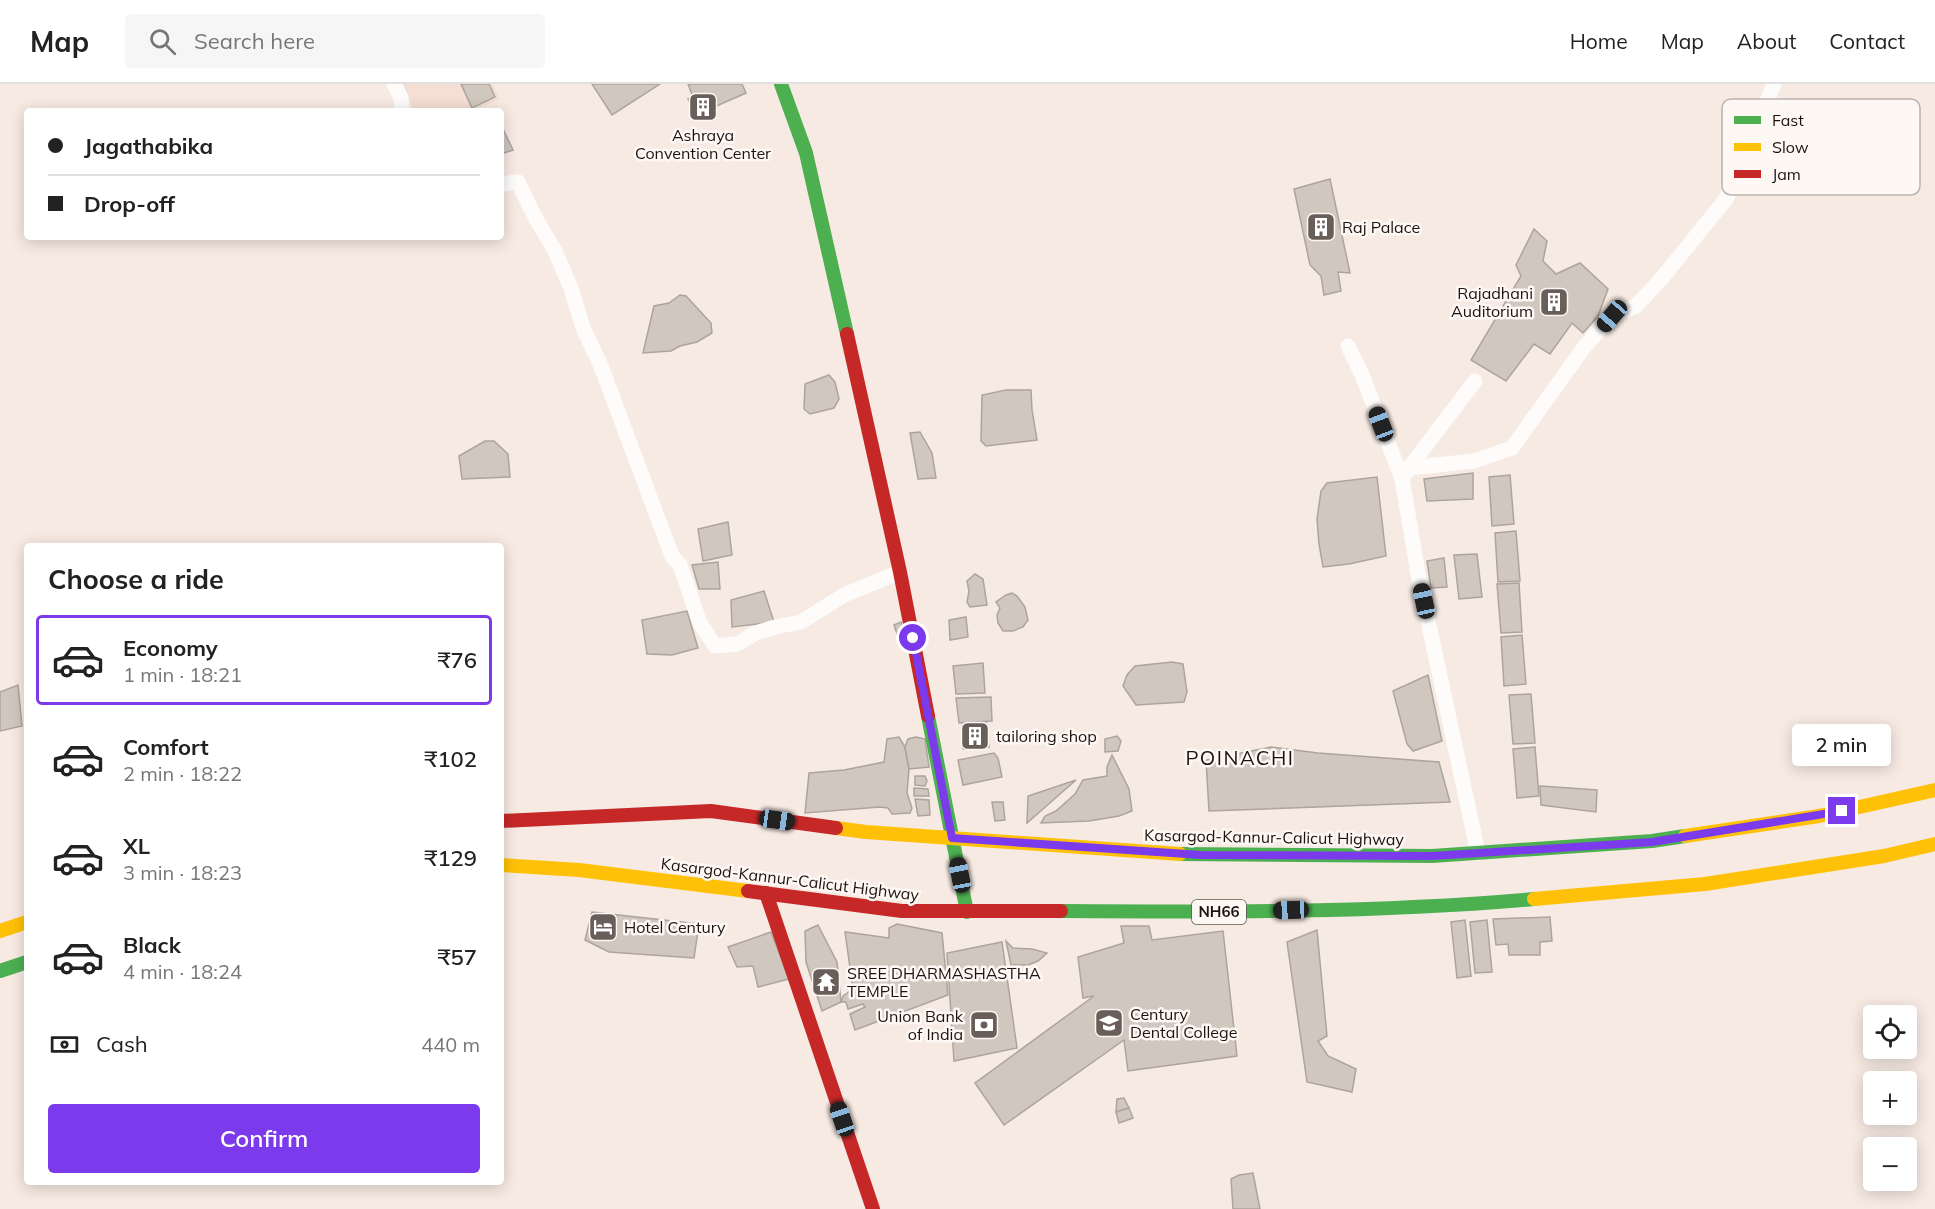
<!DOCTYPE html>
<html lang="en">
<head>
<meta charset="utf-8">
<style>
  :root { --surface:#fff; --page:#f6f6f6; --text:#222; --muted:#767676; --line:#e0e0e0; --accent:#7c3aed }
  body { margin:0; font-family:Mulish,sans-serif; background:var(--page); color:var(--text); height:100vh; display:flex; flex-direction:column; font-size:22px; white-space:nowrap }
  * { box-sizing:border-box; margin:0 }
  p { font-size:20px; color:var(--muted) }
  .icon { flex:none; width:33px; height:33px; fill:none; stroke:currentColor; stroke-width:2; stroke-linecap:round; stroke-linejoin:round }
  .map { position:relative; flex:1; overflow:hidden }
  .panel { position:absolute; left:24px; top:459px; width:480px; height:642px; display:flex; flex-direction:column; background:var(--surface); border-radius:6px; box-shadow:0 3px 15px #0003 }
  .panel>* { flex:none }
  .top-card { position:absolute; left:24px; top:24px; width:480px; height:132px; border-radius:6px; box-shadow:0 3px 15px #0003; display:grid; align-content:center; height:132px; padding:0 24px; background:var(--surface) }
  .fabs { position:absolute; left:1863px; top:921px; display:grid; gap:12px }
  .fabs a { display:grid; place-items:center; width:54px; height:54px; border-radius:6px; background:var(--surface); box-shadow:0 3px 15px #0003; font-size:30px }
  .end { position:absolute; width:27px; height:27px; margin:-14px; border:8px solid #7c3aed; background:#fff; box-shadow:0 0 0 3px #fff }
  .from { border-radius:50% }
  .bubble { position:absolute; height:42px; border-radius:6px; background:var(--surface); box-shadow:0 3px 15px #0003; font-size:20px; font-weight:600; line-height:42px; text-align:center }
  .car { position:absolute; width:18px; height:36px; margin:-18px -9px; border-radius:8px; box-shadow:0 0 4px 2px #0007; background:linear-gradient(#222 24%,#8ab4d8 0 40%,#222 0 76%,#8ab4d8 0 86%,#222 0) }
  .top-card b { display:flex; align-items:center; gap:21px; height:57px; font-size:22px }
  .top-card b+b { border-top:2px solid var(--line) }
  .top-card i { width:15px; height:15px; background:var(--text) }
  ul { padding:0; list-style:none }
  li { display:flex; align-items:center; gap:18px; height:90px; margin:0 12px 9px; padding:0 12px; border:3px solid transparent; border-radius:6px }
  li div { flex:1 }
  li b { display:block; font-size:22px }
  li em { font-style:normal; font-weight:600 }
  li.selected { border-color:var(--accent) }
  li>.icon { width:54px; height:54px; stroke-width:1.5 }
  h2 { padding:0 24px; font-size:27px; line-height:72px }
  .pay { display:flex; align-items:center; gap:15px; height:66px; padding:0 24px; font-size:22px }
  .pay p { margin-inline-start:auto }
  .cta { display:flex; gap:12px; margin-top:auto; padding:12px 24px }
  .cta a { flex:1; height:69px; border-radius:6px; background:var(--accent); color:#fff; font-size:24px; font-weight:600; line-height:69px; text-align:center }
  header { display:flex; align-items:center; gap:36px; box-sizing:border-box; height:84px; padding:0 30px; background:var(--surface); border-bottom:2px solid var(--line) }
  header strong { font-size:28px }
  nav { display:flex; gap:33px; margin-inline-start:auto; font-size:21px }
  .search { width:420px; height:54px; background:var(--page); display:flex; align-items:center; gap:15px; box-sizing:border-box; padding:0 21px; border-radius:6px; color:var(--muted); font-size:22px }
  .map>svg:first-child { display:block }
</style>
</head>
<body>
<header>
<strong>Map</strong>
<div class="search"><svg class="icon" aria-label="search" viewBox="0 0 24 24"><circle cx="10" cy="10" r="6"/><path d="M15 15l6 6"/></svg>Search here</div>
<nav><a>Home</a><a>Map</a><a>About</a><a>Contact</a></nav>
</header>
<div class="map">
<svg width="1935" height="1125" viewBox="0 0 1935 1125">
  <rect width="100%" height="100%" fill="#f7eae3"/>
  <path fill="#f5ded3" d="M403,0H493L500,15L473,27H414Z"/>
  <g fill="#d0c7bf" stroke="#ada49d" stroke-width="1.5">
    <path d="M461,0H489L495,13L472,24Z"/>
    <path d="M592,0H660L612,31Z"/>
    <path d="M688,0H742L746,9L696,31L688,15L693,13Z"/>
    <path d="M501,41L513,66L501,70Z"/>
    <path d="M1330,95L1350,189L1338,188L1341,207L1324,211L1321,192L1310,181L1294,105Z"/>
    <path d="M1534,145L1547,157L1543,177L1556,190L1580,179L1608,205L1598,232L1583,249L1572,239L1550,270L1534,260L1506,297L1471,276L1521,192L1516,181Z"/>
    <path d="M680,211L686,212L711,239L712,249L697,258L680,262L671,267L643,269L654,222L669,219Z"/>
    <path d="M829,291L835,298L839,315L834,324L810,330L804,325L805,300Z"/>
    <path d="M1006,306H1031L1032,326L1037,356L986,362L981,357L982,311Z"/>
    <path d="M920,348L932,369L936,394L918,395L910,349Z"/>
    <path d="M485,357H494L508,370L510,393L462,395L459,372Z"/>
    <path d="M1473,389V415L1427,417L1424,395Z"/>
    <path d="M1510,391L1514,440L1492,442L1489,393Z"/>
    <path d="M1377,393L1386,472L1349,480L1323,483L1319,460L1317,435L1321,407L1327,399Z"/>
    <path d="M728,438L732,471L703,477L698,445Z"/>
    <path d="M1516,447L1520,497L1498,498L1495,449Z"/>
    <path d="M1477,470L1482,513L1459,515L1454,471Z"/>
    <path d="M1444,474L1447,503L1431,504L1427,477Z"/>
    <path d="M718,478L720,505H699L692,481Z"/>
    <path d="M975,490L983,495L987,521L970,523L967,518L969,507L967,497Z"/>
    <path d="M1519,499L1522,548L1501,549L1497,500Z"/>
    <path d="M764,507L774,538L732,543L731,516Z"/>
    <path d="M1012,509L1017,512L1025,523L1028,536L1023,543L1013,547H1003L998,539L997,531L1000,524L996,518L1006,511Z"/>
    <path d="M687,527L698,564L672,571L647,570L642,536Z"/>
    <path d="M966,533L968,553L950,556L949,536Z"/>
    <path d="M901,538L905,556L900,559L894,541Z"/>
    <path d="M1522,551L1526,600L1504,602L1501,553Z"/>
    <path d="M1172,578L1183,580L1187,608L1184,618L1136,621L1123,602L1127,591L1135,582Z"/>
    <path d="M983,579L985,609L956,610L953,582Z"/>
    <path d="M1428,591L1442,657L1413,667L1407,660L1393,607Z"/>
    <path d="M18,601L22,642L0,647V608Z"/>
    <path d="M1531,610L1535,659L1513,660L1509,611Z"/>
    <path d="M991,613L992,637L959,639L956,614Z"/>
    <path d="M986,638L989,663L963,665L962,642Z"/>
    <path d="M1117,652L1121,657L1118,667L1105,668V655Z"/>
    <path d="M899,653L905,663L909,685L907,709L912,724L910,729L892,730L888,724L880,723L805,729L809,689L844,686L884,678L887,655Z"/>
    <path d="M916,653L925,655L929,683L909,685L905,663L908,655Z"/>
    <path d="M1271,663L1318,669L1439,678L1450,718L1209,727L1206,676Z"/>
    <path d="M1535,663L1539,712L1517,714L1513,665Z"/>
    <path d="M994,669L998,674L1002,693L963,701L958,676Z"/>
    <path d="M1112,671L1129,705L1132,727L1119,732L1089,737L1041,739L1045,732L1056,727L1075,710L1083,696L1107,692V683Z"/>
    <path d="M915,692H925L927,697L925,702L915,701Z"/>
    <path d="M1076,696L1027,739L1028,712Z"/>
    <path d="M1540,702L1597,706L1596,728L1541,721Z"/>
    <path d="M914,704L928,705L929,712H914Z"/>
    <path d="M915,715L929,716L930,731L918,732Z"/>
    <path d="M992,718H1003L1005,736L995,737Z"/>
    <path d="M592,828L699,840L694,874L609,868L585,856Z"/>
    <path d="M1550,833L1552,857L1540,858V871H1509L1508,860L1496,861L1493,835Z"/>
    <path d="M1465,836L1471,892L1457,894L1451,838Z"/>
    <path d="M1487,836L1492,888L1475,889L1470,838Z"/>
    <path d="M897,840L942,849L948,911L855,946L850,930L865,923L863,920L848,925L846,918H841L843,912L853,905L845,848L889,854V844Z"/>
    <path d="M818,841L837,878L841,918L822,927L806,878L805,847Z"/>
    <path d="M1121,842H1149L1152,856L1223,847L1237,972L1128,987L1124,956L1004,1041L975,999L1094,912L1083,914L1078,873L1124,859Z"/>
    <path d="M1317,846L1327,952L1318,957L1328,972L1356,985L1352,1008L1307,998L1287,858Z"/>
    <path d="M771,848L789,895L758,903L753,882L737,883L728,863Z"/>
    <path d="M1006,857L1013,864L1032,865L1047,869L1038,877L1028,881H1011Z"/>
    <path d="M1002,858L1017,964L954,977L947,869Z"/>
    <path d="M1124,1014L1129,1024L1116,1028L1117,1015Z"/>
    <path d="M1129,1024L1133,1034L1119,1039L1116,1028Z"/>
    <path d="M1253,1089L1260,1125H1233L1231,1095L1239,1091Z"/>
  </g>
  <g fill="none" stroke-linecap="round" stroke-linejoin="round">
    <g stroke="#fefcfb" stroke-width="15">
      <path d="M394,0L401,14L402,27"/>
      <path d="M501,100L518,98L536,135L554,165L571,204L583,244L601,282L672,472L680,481L700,539L715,562L737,560L756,549L775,543L801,538L844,511L900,488"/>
      <path d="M1348,262L1362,291L1402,395"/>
      <path d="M1409,384L1475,297"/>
      <path d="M1478,769L1419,495L1402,395L1409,384L1474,377L1512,364L1585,262L1612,232L1636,222L1662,194L1726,115L1774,0"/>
    </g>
    <g stroke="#4caf50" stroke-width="14">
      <path d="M781,0L806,69L847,250"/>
      <path d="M928,632L967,828"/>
      <path d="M1180,770L1432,772L1652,757L1685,752"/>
      <path d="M1061,827C1219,828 1377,829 1534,815"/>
      <path d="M0,887L27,878"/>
    </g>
    <g stroke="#ffc107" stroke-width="14">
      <path d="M836,744L866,748L1180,770"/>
      <path d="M1685,752L1819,732L1935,706"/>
      <path d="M501,781L579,786L748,807"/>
      <path d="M1534,815L1705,800L1884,772L1935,760"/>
      <path d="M0,847L27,838"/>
    </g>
    <g stroke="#c62828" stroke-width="14">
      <path d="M847,250L900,488L928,632"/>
      <path d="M501,737L711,727L836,744"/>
      <path d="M748,807L902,827H1061"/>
      <path d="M766,809L873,1125"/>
    </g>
  </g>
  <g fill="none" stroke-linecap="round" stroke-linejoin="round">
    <path stroke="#7c3aed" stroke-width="8" d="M913,554L952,754L1201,771L1432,772L1652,758L1842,727"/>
  </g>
  <defs>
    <g id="building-square" transform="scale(1.5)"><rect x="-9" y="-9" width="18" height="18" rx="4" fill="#695e59" stroke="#fef8f5"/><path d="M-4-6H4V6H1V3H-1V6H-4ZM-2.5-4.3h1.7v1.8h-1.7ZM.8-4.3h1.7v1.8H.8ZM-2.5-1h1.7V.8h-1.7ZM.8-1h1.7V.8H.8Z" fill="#fff"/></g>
    <g id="hotel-square" transform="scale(1.5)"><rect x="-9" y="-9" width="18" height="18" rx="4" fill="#695e59" stroke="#fef8f5"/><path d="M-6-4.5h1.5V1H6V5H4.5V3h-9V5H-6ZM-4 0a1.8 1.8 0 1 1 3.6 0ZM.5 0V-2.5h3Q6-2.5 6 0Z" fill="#fff"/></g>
    <g id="temple-square" transform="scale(1.5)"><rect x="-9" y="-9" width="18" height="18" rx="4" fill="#695e59" stroke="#fef8f5"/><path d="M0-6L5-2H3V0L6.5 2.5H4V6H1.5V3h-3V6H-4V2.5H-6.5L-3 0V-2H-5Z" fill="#fff"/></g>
    <g id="university-square" transform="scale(1.5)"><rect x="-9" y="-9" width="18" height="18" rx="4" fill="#695e59" stroke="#fef8f5"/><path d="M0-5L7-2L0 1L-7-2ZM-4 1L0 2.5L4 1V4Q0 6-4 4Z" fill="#fff"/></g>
    <g id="bank-square" transform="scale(1.5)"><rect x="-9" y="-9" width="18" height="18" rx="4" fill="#695e59" stroke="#fef8f5"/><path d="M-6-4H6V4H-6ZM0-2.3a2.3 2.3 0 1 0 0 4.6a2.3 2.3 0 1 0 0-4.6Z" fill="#fff"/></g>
  </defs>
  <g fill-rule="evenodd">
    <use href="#building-square" x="703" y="23"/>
    <use href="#building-square" x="1321" y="143"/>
    <use href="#building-square" x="1554" y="218"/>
    <use href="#building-square" x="975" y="652"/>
    <use href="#hotel-square" x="603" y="843"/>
    <use href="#temple-square" x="826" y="898"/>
    <use href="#university-square" x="1109" y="939"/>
    <use href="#bank-square" x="984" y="941"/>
  </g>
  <g text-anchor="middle" stroke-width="5" stroke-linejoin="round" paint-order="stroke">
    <rect fill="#fef8f5" stroke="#605853" stroke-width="1.5" x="1192" y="816" width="54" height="24" rx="4.5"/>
    <g font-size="15" font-weight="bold" fill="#1d130e">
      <text x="1219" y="833">NH66</text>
    </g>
    <g font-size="16" fill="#1d130e" stroke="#fef8f5" text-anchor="start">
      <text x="703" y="57" text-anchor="middle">Ashraya<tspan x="703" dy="18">Convention Center</tspan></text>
      <text x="1342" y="149">Raj Palace</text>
      <text x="1533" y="215" text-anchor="end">Rajadhani<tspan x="1533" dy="18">Auditorium</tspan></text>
      <text x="996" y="658">tailoring shop</text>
      <text x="624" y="849">Hotel Century</text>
      <text x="847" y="895">SREE DHARMASHASTHA<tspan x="847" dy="18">TEMPLE</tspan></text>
      <text x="1130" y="936">Century<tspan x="1130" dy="18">Dental College</tspan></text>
      <text x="963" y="938" text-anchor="end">Union Bank<tspan x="963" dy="18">of India</tspan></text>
    </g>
    <g font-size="16" fill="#1d130e" stroke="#fef8f5">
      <text transform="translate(1274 753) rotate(1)" y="6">Kasargod-Kannur-Calicut Highway</text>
      <text transform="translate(790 795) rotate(7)" y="6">Kasargod-Kannur-Calicut Highway</text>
    </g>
    <g font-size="20" letter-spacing="1.5" fill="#1d130e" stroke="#fef8f5">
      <text x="1240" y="681">POINACHI</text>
    </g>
  </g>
  <rect x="1722" y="15" width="198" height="96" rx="9" fill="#fef8f5" stroke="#bab3b0" stroke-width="1.5"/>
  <rect x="1734" y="32" width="27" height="8" fill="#4caf50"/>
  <rect x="1734" y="59" width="27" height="8" fill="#ffc107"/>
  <rect x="1734" y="86" width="27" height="8" fill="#c62828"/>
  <g font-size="16" fill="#1d130e">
    <text x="1772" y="42">Fast</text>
    <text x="1772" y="69">Slow</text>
    <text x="1772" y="96">Jam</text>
  </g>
</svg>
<div class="fabs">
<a><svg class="icon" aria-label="locate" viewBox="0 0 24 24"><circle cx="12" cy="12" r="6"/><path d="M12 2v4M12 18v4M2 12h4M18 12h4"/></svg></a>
<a>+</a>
<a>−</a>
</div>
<i class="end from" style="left:913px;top:554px"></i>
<i class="end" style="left:1842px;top:727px"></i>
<div class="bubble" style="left:1792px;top:640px;width:99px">2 min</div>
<i class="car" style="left:1612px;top:232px;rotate:221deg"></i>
<i class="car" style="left:1381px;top:340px;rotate:339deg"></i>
<i class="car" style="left:1424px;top:517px;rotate:348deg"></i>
<i class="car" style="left:777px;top:736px;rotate:98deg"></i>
<i class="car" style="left:960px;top:791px;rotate:349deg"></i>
<i class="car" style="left:1291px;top:826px;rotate:268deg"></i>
<i class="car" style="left:842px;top:1035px;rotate:341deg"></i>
<div class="top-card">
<b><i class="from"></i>Jagathabika</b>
<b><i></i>Drop-off</b>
</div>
<section class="panel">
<h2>Choose a ride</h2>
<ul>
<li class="selected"><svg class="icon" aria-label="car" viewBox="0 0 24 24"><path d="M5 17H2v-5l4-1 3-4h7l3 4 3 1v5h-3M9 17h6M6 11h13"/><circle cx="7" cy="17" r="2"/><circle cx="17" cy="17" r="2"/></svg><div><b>Economy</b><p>1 min · 18:21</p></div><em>₹76</em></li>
<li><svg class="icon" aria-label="car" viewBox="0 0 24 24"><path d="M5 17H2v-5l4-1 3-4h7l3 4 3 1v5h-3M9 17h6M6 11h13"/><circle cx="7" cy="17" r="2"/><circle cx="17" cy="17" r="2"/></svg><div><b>Comfort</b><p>2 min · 18:22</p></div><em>₹102</em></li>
<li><svg class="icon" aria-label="car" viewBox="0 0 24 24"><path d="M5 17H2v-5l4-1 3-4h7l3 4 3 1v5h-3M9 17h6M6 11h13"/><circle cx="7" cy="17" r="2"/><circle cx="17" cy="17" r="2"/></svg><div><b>XL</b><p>3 min · 18:23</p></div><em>₹129</em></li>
<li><svg class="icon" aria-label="car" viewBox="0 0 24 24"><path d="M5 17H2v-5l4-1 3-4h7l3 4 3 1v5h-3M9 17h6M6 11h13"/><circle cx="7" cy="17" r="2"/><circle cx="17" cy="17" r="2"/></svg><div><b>Black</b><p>4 min · 18:24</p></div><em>₹57</em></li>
</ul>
<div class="pay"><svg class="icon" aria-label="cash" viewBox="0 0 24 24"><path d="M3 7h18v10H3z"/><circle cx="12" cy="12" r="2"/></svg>Cash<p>440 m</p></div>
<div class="cta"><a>Confirm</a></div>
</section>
</div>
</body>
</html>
